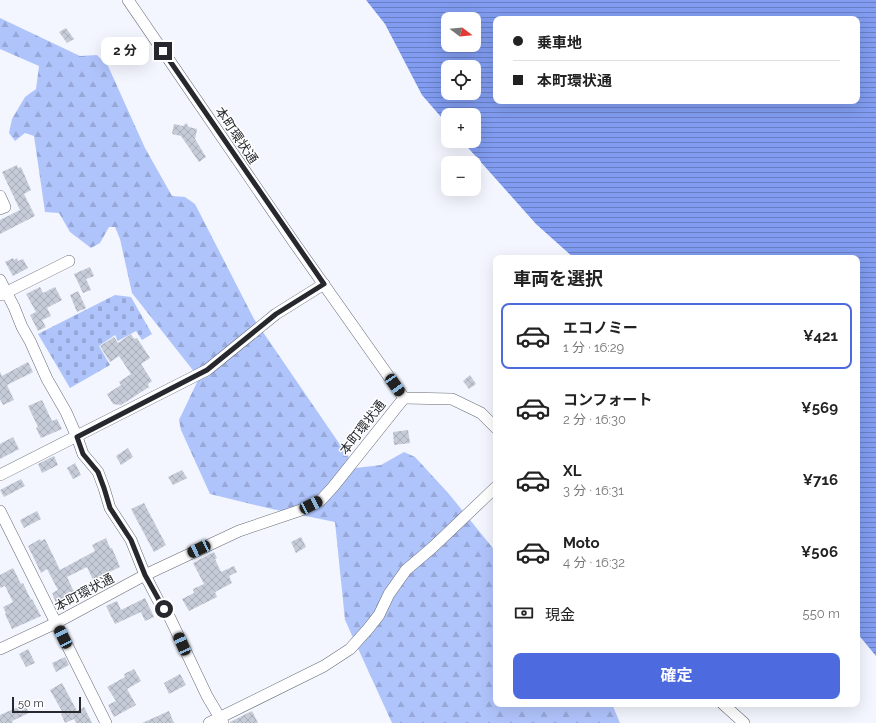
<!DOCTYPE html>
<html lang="ja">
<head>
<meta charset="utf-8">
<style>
  :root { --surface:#fff; --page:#f2f2f2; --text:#222; --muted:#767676; --line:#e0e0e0; --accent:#4d6ade }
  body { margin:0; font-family:Raleway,"Noto Sans JP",sans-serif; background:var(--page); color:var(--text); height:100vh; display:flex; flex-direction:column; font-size:15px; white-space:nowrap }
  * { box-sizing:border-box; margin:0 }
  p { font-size:13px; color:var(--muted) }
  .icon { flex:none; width:22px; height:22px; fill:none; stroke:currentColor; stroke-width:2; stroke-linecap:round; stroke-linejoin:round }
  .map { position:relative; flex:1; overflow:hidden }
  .panel { position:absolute; left:493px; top:255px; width:367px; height:452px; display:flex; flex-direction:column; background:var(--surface); border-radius:8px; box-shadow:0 4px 16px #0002 }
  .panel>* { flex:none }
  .top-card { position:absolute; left:493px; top:16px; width:367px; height:88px; border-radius:8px; box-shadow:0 4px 16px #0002; display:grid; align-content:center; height:88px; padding:0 20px; background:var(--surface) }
  .needle { width:26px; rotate:106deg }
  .fabs { position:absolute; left:441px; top:12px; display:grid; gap:8px }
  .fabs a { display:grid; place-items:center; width:40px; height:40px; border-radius:8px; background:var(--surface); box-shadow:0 4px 16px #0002; font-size:20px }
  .scale { position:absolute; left:12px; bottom:10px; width:69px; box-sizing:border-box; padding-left:4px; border:2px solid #26282d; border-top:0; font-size:11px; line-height:14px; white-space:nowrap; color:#26282d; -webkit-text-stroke:3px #fff; paint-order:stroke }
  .end { position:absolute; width:18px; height:18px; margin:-9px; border:5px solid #26282d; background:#fff; box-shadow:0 0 0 2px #fff }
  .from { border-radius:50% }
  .bubble { position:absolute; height:28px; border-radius:8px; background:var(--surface); box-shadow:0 4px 16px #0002; font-size:13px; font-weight:700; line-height:28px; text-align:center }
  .car { position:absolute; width:12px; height:24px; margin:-12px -6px; border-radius:5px; box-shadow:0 0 3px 1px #0007; background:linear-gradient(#222 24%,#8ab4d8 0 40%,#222 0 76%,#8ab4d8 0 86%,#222 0) }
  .top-card b { display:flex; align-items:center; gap:14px; height:38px; font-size:15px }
  .top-card b+b { border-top:1px solid var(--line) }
  .top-card i { width:10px; height:10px; background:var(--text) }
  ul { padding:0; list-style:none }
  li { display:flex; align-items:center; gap:12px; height:66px; margin:0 8px 6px; padding:0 12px; border:2px solid transparent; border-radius:8px }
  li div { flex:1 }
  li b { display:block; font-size:15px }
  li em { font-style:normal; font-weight:700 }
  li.selected { border-color:var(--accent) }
  li>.icon { width:36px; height:36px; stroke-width:1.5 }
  h2 { padding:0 20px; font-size:18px; line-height:48px }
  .pay { display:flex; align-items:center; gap:10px; height:44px; padding:0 20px; font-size:15px }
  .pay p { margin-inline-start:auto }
  .primary-button { display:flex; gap:8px; margin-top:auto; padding:8px 20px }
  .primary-button a { flex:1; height:46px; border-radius:8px; background:var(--accent); color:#fff; font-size:16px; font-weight:700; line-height:46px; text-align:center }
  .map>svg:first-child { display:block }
</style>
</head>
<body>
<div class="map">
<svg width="876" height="723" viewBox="0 0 876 723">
  <defs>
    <pattern id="forest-firs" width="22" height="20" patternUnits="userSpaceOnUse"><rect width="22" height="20" fill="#b0c4fc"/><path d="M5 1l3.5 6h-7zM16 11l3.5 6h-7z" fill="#97a8d8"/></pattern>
    <pattern id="cemetery-stones" width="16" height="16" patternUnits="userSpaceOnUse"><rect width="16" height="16" fill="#b0c4fc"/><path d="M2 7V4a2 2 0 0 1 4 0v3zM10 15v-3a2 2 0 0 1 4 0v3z" fill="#97a8d8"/></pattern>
    <pattern id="water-rules" width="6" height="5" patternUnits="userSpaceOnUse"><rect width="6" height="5" fill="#819cf0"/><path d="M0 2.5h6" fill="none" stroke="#697fc3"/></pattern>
    <pattern id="building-cross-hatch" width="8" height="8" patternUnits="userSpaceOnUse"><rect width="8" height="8" fill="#c6cbd8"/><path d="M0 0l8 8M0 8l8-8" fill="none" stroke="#aaaeba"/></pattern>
  </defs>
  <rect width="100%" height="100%" fill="#f3f6fe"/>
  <path fill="url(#forest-firs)" d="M0,18L80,56L97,55L108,66L145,148L172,196L185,197L195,204L254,319L356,468L381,465L404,452L415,457L449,494L496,552V704H612L620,723H392L345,620L335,522L272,509L210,494L181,430L179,420L199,378L132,293L120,239L115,227H109L100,243L91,248L70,232L59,213L45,212L34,136L25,133L15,141L9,133L12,119L25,97L36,89L39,66L0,49Z"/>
  <path fill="url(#cemetery-stones)" d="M115,295L131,297L152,334L142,340L136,331L118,341L115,335L99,346L110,365L70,388L38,334Z"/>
  <path fill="url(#water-rules)" fill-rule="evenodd" d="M366,0H876V656L857,633V258H574L536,224L462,141H474V115H448V125L422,95L385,24ZM448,19H474V45H448ZM496,19H857V101H496ZM448,67H474V93H448Z"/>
  <g fill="url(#building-cross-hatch)">
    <path d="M66,28L74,39L67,43L59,32Z"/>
    <path d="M186,123L189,127L197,129L195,139L206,157L199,162L181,136L172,134L174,124L183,126Z"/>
    <path d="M17,165L18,168L21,167L31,190L24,194L35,216L0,234V220L20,210L2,172Z"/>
    <path d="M13,258L14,260L17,258L18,261L23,259L28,268L13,276L5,262Z"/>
    <path d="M90,267L94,276L86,279L91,290L83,293L74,274Z"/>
    <path d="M40,287L43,293L55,287L62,300L47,308L51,316L42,320L46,327L38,331L30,315L36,312L26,294Z"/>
    <path d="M78,291L86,308L77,312L70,295Z"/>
    <path d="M131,334L134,339L137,338L150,358L141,364L152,381L148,384L149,387L129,400L121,405L113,404L107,394L121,385L119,382L131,374L119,356L110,362L100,346L114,337L118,343Z"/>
    <path d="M28,362L33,372L7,385L14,400L3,405L0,399V372L2,376Z"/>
    <path d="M470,375L476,384L469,389L463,381Z"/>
    <path d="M42,400L52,421L57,419L62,429L41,438L36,428L38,427L28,406Z"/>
    <path d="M408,430L410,443L394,445L393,432Z"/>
    <path d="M13,437L19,449L0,459V444Z"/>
    <path d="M128,448L133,457L121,465L116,456Z"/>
    <path d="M54,456L58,465L42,473L38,464Z"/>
    <path d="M75,463L81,475L73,479L67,468Z"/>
    <path d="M182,470L187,478L173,485L168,477Z"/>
    <path d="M21,479L25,486L4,497L0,490Z"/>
    <path d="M144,503L166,545L154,552L131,509Z"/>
    <path d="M37,511L41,519L24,528L20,520Z"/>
    <path d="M301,537L306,547L296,553L291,542Z"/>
    <path d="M106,538L110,548H112L120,567L93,580L87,567L67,577L76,596L57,605L52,593L58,590L47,569L41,573L28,546L40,539L41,541L45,539L60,570L95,551L92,545Z"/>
    <path d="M214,552L217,558L215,559L221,572L234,566L237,572L229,576L232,583L215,592L217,597L189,611L182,599L194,593L193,589L204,584L193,563Z"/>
    <path d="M13,568L21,584L23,583L31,600L32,599L41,616L12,629L5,614L6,613L3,607L13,602L5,586L0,588V575Z"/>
    <path d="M145,598L154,617L145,621L141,612L115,624L106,606L117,601L121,610Z"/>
    <path d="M28,649L35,663L26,667L19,654Z"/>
    <path d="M65,657L69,665L56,672L52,663Z"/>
    <path d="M134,669L141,681L127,689L136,705L114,717L108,705L116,701L107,687L125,677L124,674Z"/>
    <path d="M180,674L186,685L169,694L164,683Z"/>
    <path d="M62,683L77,711L84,707L92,723H76L74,719L65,723L61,714L63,713L50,690Z"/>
    <path d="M25,704L29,713L12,721L13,723H0V715Z"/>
    <path d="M169,711L174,723H142Z"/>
    <path d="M252,711L258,723H230V722Z"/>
  </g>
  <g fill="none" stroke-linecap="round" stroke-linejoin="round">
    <g stroke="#666a75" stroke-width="12">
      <g id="minor">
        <path d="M0,196L5,207L0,209"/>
        <path d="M0,280L14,307L22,327L30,341L47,379L66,412L77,437L83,454L98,472L104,488L110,508L131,540L145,575L158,600L170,618L207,696L223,723"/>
        <path d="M1,295L69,261"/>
        <path d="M404,398L452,399L481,413L496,428"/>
        <path d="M0,475L207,370L276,314L324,284"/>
        <path d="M0,511L106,723"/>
        <path d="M0,649L56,623L145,575L239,531L301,510L321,500L333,487L404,398L293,241L128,0"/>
        <path d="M723,704L744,723"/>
        <path d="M209,723L324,666L350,649L368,629L379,615L389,594L406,570L433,547L496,487"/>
      </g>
    </g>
    <use href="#minor" stroke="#fff" stroke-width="11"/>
  </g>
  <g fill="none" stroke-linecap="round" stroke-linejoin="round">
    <path stroke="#26282d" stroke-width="5" d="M163,51L324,284L276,314L207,370L77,437L83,454L98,472L104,488L110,508L131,540L145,575L164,609"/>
  </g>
  <g text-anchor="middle" stroke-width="3" stroke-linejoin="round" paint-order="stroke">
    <g font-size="13" fill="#26282d" stroke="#fff">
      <text transform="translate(237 135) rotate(56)" y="5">本町環状通</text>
      <text transform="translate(362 427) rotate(-52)" y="5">本町環状通</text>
      <text transform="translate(84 592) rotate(-28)" y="5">本町環状通</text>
    </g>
  </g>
</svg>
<div class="fabs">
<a><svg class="needle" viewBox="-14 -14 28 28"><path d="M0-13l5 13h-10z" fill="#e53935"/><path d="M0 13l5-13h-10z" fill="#767676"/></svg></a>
<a><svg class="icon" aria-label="locate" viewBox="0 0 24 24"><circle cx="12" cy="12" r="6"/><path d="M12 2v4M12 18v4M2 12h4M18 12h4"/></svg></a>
<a>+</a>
<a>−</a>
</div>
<div class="scale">50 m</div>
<i class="end from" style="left:164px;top:609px"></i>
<i class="end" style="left:163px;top:51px"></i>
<div class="bubble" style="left:101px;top:37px;width:48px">2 分</div>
<i class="car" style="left:395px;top:385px;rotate:145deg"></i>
<i class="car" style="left:311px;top:505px;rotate:63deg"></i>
<i class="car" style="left:199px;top:549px;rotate:245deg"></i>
<i class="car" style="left:63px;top:637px;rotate:334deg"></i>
<i class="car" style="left:182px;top:644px;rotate:336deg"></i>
<div class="top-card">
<b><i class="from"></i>乗車地</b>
<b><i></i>本町環状通</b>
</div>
<section class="panel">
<h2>車両を選択</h2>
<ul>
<li class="selected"><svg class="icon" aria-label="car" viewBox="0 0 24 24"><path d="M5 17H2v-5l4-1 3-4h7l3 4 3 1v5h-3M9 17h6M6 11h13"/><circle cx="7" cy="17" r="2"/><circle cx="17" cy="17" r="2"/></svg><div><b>エコノミー</b><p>1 分 · 16:29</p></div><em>¥421</em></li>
<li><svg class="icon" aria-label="car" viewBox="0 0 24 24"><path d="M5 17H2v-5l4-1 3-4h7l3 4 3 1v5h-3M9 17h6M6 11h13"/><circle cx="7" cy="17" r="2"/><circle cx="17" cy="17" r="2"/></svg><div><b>コンフォート</b><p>2 分 · 16:30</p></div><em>¥569</em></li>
<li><svg class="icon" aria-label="car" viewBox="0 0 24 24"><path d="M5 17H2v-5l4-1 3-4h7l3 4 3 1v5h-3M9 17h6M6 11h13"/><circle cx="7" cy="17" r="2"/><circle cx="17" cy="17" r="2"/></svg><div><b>XL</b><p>3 分 · 16:31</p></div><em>¥716</em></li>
<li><svg class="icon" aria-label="car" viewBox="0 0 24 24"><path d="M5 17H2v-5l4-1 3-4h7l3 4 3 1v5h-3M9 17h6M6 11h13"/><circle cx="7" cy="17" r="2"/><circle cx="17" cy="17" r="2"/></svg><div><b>Moto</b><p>4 分 · 16:32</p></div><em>¥506</em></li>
</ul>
<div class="pay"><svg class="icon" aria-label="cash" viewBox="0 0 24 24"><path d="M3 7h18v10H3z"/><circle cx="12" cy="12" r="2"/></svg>現金<p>550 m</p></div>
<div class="primary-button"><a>確定</a></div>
</section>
</div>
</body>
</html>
